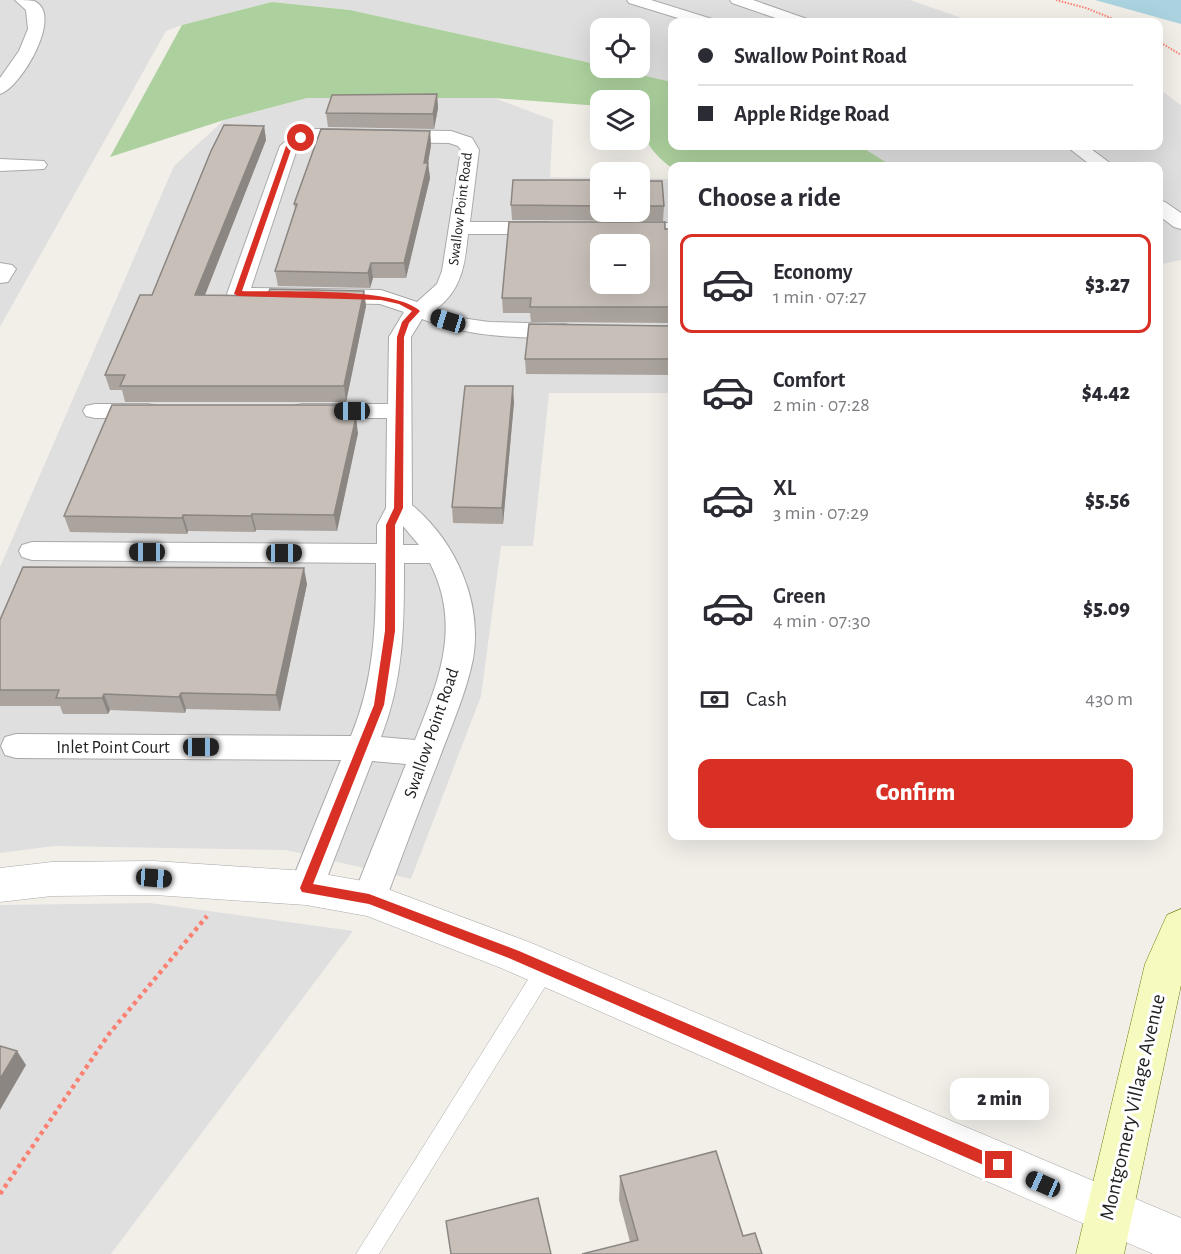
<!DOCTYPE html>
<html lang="en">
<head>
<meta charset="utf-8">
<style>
  :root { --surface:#fff; --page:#f7f7f7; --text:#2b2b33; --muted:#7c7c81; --line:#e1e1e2; --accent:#d93025 }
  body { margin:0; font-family:"Alegreya Sans",sans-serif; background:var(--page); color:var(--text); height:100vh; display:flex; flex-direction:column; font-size:22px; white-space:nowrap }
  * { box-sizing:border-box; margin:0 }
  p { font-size:20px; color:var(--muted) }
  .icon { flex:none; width:33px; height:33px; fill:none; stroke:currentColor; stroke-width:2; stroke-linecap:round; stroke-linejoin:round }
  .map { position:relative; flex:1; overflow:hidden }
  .drawer { position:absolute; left:668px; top:162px; width:495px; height:678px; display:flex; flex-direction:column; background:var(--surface); border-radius:12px; box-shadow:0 6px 24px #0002 }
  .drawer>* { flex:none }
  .top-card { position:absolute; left:668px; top:18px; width:495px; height:132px; border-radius:12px; box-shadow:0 6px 24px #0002; display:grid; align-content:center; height:132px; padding:0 30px; background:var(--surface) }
  .fabs { position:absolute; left:590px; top:18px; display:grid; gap:12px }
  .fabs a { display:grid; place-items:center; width:60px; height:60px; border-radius:12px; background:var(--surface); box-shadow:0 6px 24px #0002; font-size:30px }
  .end { position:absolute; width:27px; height:27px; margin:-14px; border:8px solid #d93025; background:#fff; box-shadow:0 0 0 3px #fff }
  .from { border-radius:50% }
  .bubble { position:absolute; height:42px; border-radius:12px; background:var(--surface); box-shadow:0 6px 24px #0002; font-size:20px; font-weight:800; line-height:42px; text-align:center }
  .car { position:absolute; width:18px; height:36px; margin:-18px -9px; border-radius:8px; box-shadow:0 0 4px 2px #0007; background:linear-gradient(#222 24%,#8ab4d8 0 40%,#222 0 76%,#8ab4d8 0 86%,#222 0) }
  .top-card b { display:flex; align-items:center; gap:21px; height:57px; font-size:22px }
  .top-card b+b { border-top:2px solid var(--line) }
  .top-card i { width:15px; height:15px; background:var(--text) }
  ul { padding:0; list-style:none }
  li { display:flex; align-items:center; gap:18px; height:99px; margin:0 12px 9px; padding:0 18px; border:3px solid transparent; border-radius:12px }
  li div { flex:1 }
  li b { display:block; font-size:22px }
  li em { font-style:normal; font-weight:800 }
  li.active { border-color:var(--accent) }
  li>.icon { width:54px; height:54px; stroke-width:1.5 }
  h2 { padding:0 30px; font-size:27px; line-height:72px }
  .pay { display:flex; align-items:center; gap:15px; height:66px; padding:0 30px; font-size:22px }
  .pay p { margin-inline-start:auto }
  .primary-button { display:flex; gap:12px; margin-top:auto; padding:12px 30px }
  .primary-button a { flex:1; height:69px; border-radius:12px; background:var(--accent); color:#fff; font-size:24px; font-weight:800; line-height:69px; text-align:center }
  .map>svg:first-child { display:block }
</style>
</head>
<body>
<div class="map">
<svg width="1181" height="1254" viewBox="0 0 1181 1254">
  <rect width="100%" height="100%" fill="#f2efe9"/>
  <g fill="#e0dfdf" fill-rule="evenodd">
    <path d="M0,0H910L973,22H672V82L611,68H639V28H600V65L350,10L272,2L182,25L166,31L0,327Z"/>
    <path d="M1158,88L1181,105V260L1158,265V166H892L860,146H1158Z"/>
    <path d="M307,98H494L553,120L550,177L600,178V212H639V178L667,179L672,183V393H549L533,546H501L481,696L411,879L286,850L54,846L0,853V567L174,166L224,120ZM600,244H639V284H600Z"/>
    <path d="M150,903L353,931L111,1254H0V905Z"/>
  </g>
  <path fill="#add19e" d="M272,2L350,10L600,65V68H611L672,82V146H860L892,166L672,168C646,149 639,132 639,100H600V106L494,98H307L224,120L110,157L182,25Z"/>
  <path fill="#aad3df" d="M1095,0H1181V24Z"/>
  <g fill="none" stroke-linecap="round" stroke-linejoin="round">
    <g stroke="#a9a9a9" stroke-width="1">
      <path id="service" d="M546,960L553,962L555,968L553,974L379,1254H356L539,962Z"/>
    </g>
    <g stroke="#a9a9a9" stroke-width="2">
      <g id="minor">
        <path d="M15,0C21,0 29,0 34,1C65,14 20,89 0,94V78L19,51L28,29L26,10Z"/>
        <path d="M627,0H651L712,19L714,22H691L629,3Z"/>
        <path d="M730,0H753L807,19L809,22H787L732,3Z"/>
        <path d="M315,129L451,131L472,138L479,150L470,222H548L555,224L558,228L555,232L548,234H468C465,264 462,290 436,309L461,318L489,322L565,324L573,326L576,331L573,336L565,338C516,338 469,337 422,319L411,337L412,505C455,541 483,601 473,659C466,694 450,729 438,762C420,808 403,853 386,899L381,909L369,914L357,909L352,899L406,764L372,761L323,888L318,898L306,902L294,898L289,888L341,760L16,758L5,755L1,746L5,737L16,734L351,736C375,678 376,624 376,563L32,560L22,557L19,551L22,545L32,542L377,544V525L386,508L387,418H302L293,416L290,411L293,406L302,404H388L389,337L404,312L380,304L238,301L230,299L227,294L280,146L294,134ZM315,141L449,143L458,146L461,150L442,271L437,284L417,302L381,290L251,288L297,149L307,142ZM403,526L419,545H403ZM404,563H430C462,626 439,680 415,740L381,737C404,678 404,625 404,563Z"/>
        <path d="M1066,146H1087L1114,166H1092Z"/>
        <path d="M0,159L44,161L47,165L44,169L0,171Z"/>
        <path d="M1158,200L1165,202L1181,213V229L1174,227L1158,215Z"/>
        <path d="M627,223H672V235L620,233L617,229L620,225Z"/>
        <path d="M0,263L12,265L16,269L8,282L0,283Z"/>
        <path d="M95,404H148L157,406L160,411L157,416L148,418H95L86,416L83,411L86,406Z"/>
      </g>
    </g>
    <g stroke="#a9a9a9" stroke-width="1">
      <path id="tertiary" d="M154,861L306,871L369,882L529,942L1181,1218V1254H1153L501,968L367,916L306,905L154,895L52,896L0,902V868L52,862Z"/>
    </g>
    <g stroke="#707d05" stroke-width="1">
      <path id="secondary" d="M1181,909V985L1124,1254H1076L1145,964L1167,915Z"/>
    </g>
    <g stroke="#fa8072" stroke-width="2" stroke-dasharray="1.5 1.5" stroke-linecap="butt">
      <path d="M1056,0L1086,8L1121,22"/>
      <path d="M1158,41L1181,55"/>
    </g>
    <path stroke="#fa8072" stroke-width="4.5" stroke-dasharray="4 4" stroke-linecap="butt" d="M0,1194L109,1034L207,916"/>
    <use href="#service" fill="#fff" fill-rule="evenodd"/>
    <use href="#minor" fill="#fff" fill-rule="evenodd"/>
    <use href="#tertiary" fill="#fff" fill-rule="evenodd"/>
    <use href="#secondary" fill="#f7fabf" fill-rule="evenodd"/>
  </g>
  <g fill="#aba49e">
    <path d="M437,94L438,108L434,129L328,127L326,113Z"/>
    <path d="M264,126L266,140L205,295L267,296L364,291L366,306L346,402H125L122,390H110L105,375L152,295Z"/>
    <path d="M430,131L431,145L428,163L430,178L406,278H373L370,288L278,286L275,271L295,210L294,204Z"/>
    <path d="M600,180V212H639V181L664,206L663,221L512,220L511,205Z"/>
    <path d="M665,229H672V323L531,322L530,313H503L502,298Z"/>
    <path d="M672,326V375L526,374L525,359Z"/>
    <path d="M514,402L503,524L453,523L452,507Z"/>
    <path d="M339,405L342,417L358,433L337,531L256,530L255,532L188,531L187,534L70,532L64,516Z"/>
    <path d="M307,584L280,711L186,709L185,713L110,710L108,714H63L60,706H0V620Z"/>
    <path d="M620,1176L743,1236L630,1242L619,1200Z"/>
  </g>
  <g fill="#8b8681">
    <path d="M437,94L438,108L434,129L433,114Z"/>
    <path d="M264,126L266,140L199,310L195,295Z"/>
    <path d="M430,131L431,145L427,169L428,163L430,178L406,278L404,263Z"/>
    <path d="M371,263L373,278L370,288L368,273Z"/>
    <path d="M364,291L366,306L346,402L344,386Z"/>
    <path d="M513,386L514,402L503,524L502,508Z"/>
    <path d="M339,405L342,420L337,417Z"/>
    <path d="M356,417L358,433L337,531L334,515Z"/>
    <path d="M252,514L256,530L255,532L251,516Z"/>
    <path d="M183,515L188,531L187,534L182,518Z"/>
    <path d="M304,568L307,584L280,711L276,695Z"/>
    <path d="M181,693L186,709L185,713L179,697Z"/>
    <path d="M104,694L110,710L108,714L102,698Z"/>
    <path d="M17,1051L26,1065L0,1110V1079Z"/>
  </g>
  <g fill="#c7bfb8" stroke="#8b8681" stroke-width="1.5" fill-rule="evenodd">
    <path d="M437,94L433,114L326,113L332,95Z"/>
    <path d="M224,125L264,126L195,295L267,296L270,289L364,291L344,386H120L125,375H105L140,295H152L211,151Z"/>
    <path d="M321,129L430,131L424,163H428L404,263H371L368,273L275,271L297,204H294Z"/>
    <path d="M513,180H600V206L511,205Z"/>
    <path d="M639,181H662L664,206H639Z"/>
    <path d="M509,222H665V229H672V307H530L531,298H502ZM600,244H639V284H600Z"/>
    <path d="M529,324L672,326V359H525Z"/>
    <path d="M465,386H513L502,508L452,507Z"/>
    <path d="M112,405H339L337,417H356L334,515L252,514L251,516L183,515L182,518L64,516Z"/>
    <path d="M23,567L304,568L276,695L181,693L179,697L104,694L102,698H56L59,690H0V620Z"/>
    <path d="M0,1046L17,1051L0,1079Z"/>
    <path d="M716,1151L743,1236L755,1233L762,1254H582L638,1240L620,1176Z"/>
    <path d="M538,1198L551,1254H451L446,1221Z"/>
  </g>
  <path fill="#d93025" d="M301,136L303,140L292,147L242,291C283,293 392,286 420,311L409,323L404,337L403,508L395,525V631L384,705L313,884L369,894L519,951L1004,1160L1006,1165L1004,1170L999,1172L995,1170L511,959L369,904L302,892L300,888L374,705L385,631L386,525L394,508L397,337L402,322L412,311L399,304L381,300L238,296L234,294L286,146Z"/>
  <g text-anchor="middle" stroke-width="6" stroke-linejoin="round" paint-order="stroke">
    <g font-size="15" fill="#222" stroke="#fff">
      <text transform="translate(460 209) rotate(-83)" y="5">Swallow Point Road</text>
    </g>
    <g font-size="18" fill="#222" stroke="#fff">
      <text transform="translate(431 733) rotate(-71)" y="6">Swallow Point Road</text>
      <text x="113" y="753">Inlet Point Court</text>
    </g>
    <g font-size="21" fill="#222" stroke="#fff">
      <text transform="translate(1132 1107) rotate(-77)" y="7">Montgomery Village Avenue</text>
    </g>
  </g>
</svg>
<div class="fabs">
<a><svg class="icon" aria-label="locate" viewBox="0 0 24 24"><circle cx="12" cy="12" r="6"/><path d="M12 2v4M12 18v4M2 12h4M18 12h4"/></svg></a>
<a><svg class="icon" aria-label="layers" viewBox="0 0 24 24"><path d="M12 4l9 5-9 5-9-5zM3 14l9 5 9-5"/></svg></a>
<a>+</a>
<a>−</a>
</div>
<i class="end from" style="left:301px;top:138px"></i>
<i class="end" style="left:999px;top:1165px"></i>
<div class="bubble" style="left:950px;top:1078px;width:99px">2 min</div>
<i class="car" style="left:448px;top:321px;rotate:287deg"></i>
<i class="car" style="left:352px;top:411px;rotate:270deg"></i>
<i class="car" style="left:147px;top:552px;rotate:270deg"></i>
<i class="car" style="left:284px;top:553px;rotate:90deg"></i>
<i class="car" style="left:201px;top:747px;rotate:90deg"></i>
<i class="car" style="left:154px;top:878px;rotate:94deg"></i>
<i class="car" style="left:1043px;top:1184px;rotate:294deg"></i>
<div class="top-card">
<b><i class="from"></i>Swallow Point Road</b>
<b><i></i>Apple Ridge Road</b>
</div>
<section class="drawer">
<h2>Choose a ride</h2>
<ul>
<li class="active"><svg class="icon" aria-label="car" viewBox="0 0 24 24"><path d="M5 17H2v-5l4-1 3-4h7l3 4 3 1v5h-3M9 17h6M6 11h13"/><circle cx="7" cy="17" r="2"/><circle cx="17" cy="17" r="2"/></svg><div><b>Economy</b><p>1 min · 07:27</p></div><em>$3.27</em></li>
<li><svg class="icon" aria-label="car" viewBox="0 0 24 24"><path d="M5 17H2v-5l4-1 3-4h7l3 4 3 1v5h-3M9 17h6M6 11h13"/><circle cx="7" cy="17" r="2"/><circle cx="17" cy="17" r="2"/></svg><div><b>Comfort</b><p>2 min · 07:28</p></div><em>$4.42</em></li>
<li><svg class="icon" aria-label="car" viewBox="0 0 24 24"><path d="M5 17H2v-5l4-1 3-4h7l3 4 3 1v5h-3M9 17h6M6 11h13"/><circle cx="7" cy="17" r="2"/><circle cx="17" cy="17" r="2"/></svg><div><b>XL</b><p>3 min · 07:29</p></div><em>$5.56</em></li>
<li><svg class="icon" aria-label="car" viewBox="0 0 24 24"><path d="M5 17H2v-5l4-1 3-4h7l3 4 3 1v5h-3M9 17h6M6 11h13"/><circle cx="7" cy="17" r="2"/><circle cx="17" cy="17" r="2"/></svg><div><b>Green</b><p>4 min · 07:30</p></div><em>$5.09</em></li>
</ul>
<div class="pay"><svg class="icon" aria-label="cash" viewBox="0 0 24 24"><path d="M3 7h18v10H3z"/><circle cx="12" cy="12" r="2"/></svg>Cash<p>430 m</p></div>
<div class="primary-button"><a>Confirm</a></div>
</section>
</div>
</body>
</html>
